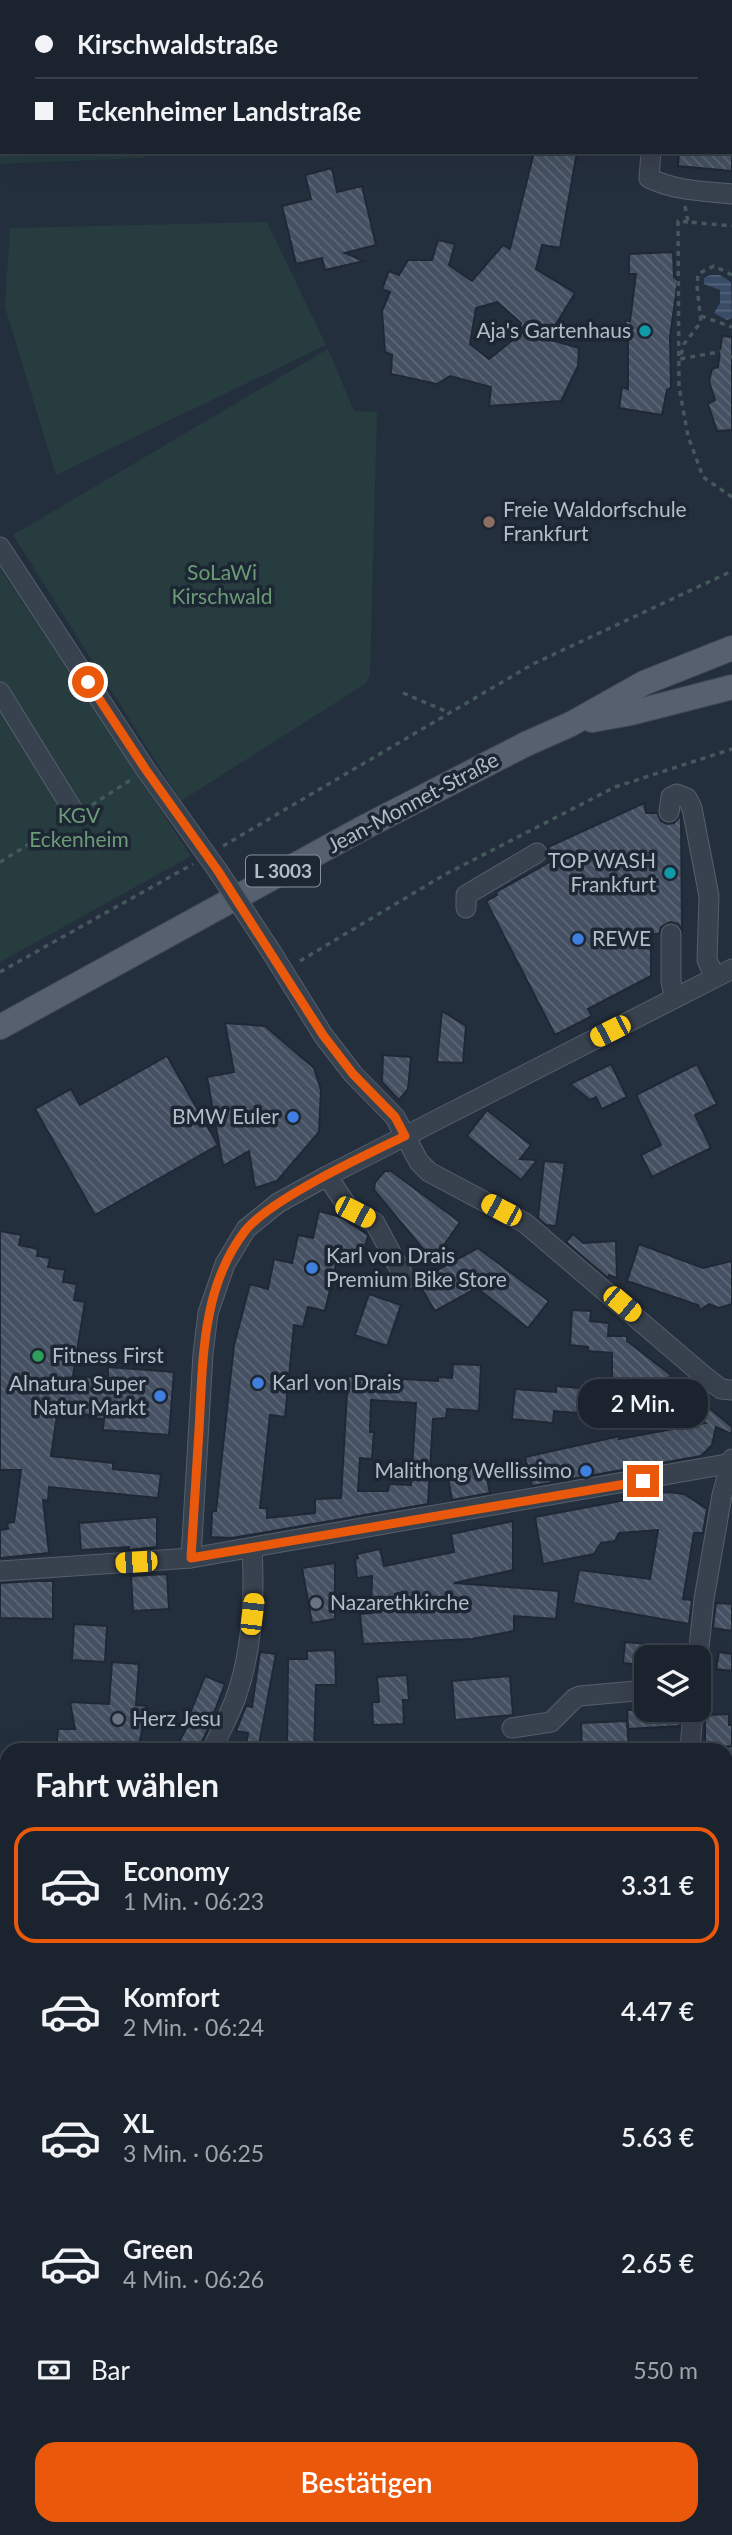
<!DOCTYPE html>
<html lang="de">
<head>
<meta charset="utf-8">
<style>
  :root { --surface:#1b232e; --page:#242b36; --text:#f1f3f6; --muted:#a0a4aa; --line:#39404a; --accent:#ea580c }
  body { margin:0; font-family:Lato,sans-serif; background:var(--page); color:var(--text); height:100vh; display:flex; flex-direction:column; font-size:26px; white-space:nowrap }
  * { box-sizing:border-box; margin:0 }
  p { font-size:23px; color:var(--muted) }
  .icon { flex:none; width:38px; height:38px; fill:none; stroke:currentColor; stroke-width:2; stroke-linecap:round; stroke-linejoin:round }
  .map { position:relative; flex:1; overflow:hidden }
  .side { position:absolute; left:0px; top:1743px; width:733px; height:793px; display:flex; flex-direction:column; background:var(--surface); border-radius:21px 21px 0 0; box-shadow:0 7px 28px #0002,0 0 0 2px var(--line) }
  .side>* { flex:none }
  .top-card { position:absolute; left:0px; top:0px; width:733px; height:154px; box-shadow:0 7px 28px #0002,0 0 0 2px var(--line); display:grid; align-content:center; height:154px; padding:0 35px; background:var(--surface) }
  .fabs { position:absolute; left:634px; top:1645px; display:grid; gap:14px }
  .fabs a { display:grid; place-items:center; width:77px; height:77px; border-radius:14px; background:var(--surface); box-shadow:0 7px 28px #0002,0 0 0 2px var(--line); font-size:35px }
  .end { position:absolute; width:32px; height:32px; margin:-16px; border:9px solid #ea580c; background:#fff; box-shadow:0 0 0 4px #fff }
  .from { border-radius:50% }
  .bubble { position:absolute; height:49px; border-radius:21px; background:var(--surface); box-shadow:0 7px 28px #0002,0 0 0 2px var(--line); font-size:23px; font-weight:600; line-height:49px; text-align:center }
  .car { position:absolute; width:21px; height:42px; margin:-21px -10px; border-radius:9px; box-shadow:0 0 5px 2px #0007; background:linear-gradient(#f5c518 24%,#345 0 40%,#f5c518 0 76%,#345 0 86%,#f5c518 0) }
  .top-card b { display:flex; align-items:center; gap:24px; height:66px; font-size:26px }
  .top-card b+b { border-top:2px solid var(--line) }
  .top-card i { width:18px; height:18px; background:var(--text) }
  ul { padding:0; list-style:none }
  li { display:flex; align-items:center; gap:21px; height:116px; margin:0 14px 10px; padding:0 21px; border:4px solid transparent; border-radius:21px }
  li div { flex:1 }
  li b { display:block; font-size:26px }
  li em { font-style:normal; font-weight:600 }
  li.selected { border-color:var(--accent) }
  li>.icon { width:63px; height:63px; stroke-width:1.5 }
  h2 { padding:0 35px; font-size:32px; line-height:84px }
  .pay { display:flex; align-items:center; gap:18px; height:77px; padding:0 35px; font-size:26px }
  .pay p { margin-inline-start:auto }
  .primary-button { display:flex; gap:14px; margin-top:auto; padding:14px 35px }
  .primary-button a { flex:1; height:80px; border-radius:21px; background:var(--accent); color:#fff; font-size:28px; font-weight:600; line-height:80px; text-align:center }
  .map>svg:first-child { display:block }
</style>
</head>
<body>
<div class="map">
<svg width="732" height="2535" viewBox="0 0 732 2535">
  <defs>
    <pattern id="water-rules" width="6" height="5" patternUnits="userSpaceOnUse" patternTransform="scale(1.75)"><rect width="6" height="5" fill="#394c67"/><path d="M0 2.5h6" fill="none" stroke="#53647b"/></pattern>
    <pattern id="building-back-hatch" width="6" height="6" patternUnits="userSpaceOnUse" patternTransform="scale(1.75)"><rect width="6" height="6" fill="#455162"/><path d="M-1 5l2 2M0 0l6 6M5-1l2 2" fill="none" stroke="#5d6877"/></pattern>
  </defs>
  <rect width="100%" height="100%" fill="#242f3e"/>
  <g fill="#263c3f">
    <path d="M0,0H514L2,2V152H144V158L0,164Z"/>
    <path d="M267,222L326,345L56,475L5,307L10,228Z"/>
    <path d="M328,349L354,411L377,412L370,675L365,684L181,801L13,535Z"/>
    <path d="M0,568L191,856L0,962Z"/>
    <path d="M0,1962L7,1967V2442H0Z"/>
    <path d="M313,2529H361L364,2535H317Z"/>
  </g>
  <path fill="url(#water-rules)" d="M710,275H720L731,282L732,318L727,320L714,313L720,303V290L704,284V278Z"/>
  <g fill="url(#building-back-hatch)" stroke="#1f2835" stroke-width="2" fill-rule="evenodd">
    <path d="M534,152H577L560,248L542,245L536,269L575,293L547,339L579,348L578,366L561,401L489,406L491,387L450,376L437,384L391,374L392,355L385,352L382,311L390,292L382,289L389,271L399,275L408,260H432L438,240L455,244L449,265L472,281L503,245L510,249ZM497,302L521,323L520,326L524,331L489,359L470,344L476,308Z"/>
    <path d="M679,152H732V171L678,166Z"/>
    <path d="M332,168L337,192L362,186L376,245L345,253L364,261L325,270L322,258L296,264L282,206L311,199L305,175Z"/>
    <path d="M673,252L674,277L678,280L670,337L671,388L667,390L662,415L619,408L622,387L628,389V341H625L624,331L626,320L630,321L636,274H629V254Z"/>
    <path d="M722,336L732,337V430L717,431L708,404L715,400L709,381L712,369L718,367Z"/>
    <path d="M644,803L646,813H657L661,821L667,824L674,823L681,815L682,930L678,924L670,922L661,927L659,934H651V976L588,1009L592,1016L555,1035L486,901L497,895L496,892L553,860L548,847Z"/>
    <path d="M442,1011L466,1026L463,1063L437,1062Z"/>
    <path d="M225,1023L265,1026L314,1068L321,1090L319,1132L277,1181L255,1188L249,1151L223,1166L207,1077L234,1072Z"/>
    <path d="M383,1055L411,1057L408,1089L399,1100L382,1082Z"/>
    <path d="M167,1056L218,1145L95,1215L35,1109L71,1089L80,1105Z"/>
    <path d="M611,1064L627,1097L602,1109L596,1097L590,1100L570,1084Z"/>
    <path d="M697,1064L717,1104L695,1115L711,1148L652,1177L641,1155L661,1145L636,1095Z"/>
    <path d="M487,1110L531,1145L520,1159L537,1160L521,1180L467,1136Z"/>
    <path d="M544,1161L565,1163L556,1226L546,1225L538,1218Z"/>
    <path d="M385,1171H391L460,1222L433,1261L374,1190L375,1182Z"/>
    <path d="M319,1211L341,1217L368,1235L361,1265L337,1260L325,1311L308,1307L303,1327L294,1325L285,1417L270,1415L260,1508H267V1518L315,1513V1499L341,1498L348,1376L438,1381V1377L452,1378L453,1364L481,1365L479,1411L447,1409L446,1418L433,1419L428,1504L232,1538L211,1537L212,1511H216L234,1345L250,1284L268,1289L274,1259L292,1263L298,1235L313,1238ZM371,1400L416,1403L411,1485L389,1484L388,1491H358L360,1458L372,1459L374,1432H370Z"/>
    <path d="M0,1231L21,1235L19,1245L38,1249L37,1256L50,1258L48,1267L65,1270L63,1282L77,1284L74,1300L85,1302L73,1376L108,1379V1367L174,1372L169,1435L103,1430L104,1419L89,1418V1415L58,1409L51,1456L113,1463V1469L161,1474L158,1498L49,1487L48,1501L43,1500L49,1553L0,1558V1530L8,1529L7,1523L14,1522L21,1470H0Z"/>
    <path d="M573,1234L583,1243L616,1241L617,1278L609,1275L608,1278L566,1242Z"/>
    <path d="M639,1244L703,1268L732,1261V1304L719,1308L709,1304L700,1310L698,1305L627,1281Z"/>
    <path d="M478,1248L549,1301L528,1328L477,1288L435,1311L417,1281Z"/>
    <path d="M369,1294L401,1305L387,1346L355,1335Z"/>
    <path d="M572,1310L591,1311L590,1321L609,1323L608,1336H627V1341L671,1375L663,1386L702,1402L732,1427V1434L716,1427L712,1445L701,1456L532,1486L525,1457L620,1436L619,1439L705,1423L667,1408L668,1406L645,1389L612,1382V1353L588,1351V1347L570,1345Z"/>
    <path d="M556,1386L605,1390L603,1415L554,1411L553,1423L512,1419L515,1389L556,1392Z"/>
    <path d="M484,1465L490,1493L452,1500L447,1472Z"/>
    <path d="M668,1492L684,1494L707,1509L703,1533H694L683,1599L692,1600L689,1624L573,1603L579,1570L650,1579L658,1530L619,1533L615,1541L601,1543L594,1554L543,1564L535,1517Z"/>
    <path d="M157,1517V1547L129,1550V1547L81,1550L79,1523Z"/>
    <path d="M513,1521V1570L454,1583L559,1591L556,1619L514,1616V1631L472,1639L363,1644L360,1614L371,1613L372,1576L357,1578L355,1559L358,1558L357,1554L380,1549L384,1566L454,1552L451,1534Z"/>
    <path d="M335,1563V1619L312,1623L302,1568Z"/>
    <path d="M167,1574L169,1609L133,1611L131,1576Z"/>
    <path d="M37,1581H53V1619L0,1618V1583Z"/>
    <path d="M716,1603L732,1604V1631L713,1628Z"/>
    <path d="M74,1624L107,1626L105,1662L72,1660Z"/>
    <path d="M625,1642L648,1644L646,1666L623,1663Z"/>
    <path d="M335,1650L336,1685H316L314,1750H287L288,1659H307V1651Z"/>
    <path d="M260,1652L276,1654L258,1750H254L246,1749L248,1733L236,1731L246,1706L252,1707Z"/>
    <path d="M719,1652L732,1654V1671L716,1669Z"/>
    <path d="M112,1662L139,1664L136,1705L147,1706L138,1750H56L58,1729H75L70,1702L109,1704Z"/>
    <path d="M407,1675L409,1700H403L404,1724L373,1725L372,1702H379L377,1677Z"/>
    <path d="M205,1676L225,1684L207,1731L198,1750H175L192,1717L189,1716Z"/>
    <path d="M510,1676L513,1715L455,1720L452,1681Z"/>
    <path d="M627,1710H681L680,1726L628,1729Z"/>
    <path d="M729,1714V1725H732V1746L705,1748V1715Z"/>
    <path d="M627,1721L629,1750L582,1749L581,1723Z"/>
  </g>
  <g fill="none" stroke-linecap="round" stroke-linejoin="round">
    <g stroke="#565f6c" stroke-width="21">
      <g id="minor">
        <path d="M660,2V0"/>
        <path d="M651,152L649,178C675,191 704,191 732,194"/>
        <path d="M0,547L146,770L218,871"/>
        <path d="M0,692L76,815"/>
        <path d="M669,812L671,797L677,794L687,798L692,808L709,896L707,960L715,977"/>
        <path d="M466,908V895L537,853"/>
        <path d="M671,934V982L675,998"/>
        <path d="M272,953L323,1035L353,1074L395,1117L419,1162L429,1172L525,1223L703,1375L721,1389L732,1390"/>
        <path d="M327,1176L348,1207L375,1223L405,1279"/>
        <path d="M191,1558L203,1354L208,1313L225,1264L246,1229L278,1203L327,1176L732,969"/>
        <path d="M0,1571L191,1558L732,1463"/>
        <path d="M698,1657L704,1599L722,1495L732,1459"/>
        <path d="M512,1728L551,1722L575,1698L580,1696L646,1690"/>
        <path d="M212,1750C219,1734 228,1717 235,1700C252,1653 255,1599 252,1549"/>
        <path d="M690,1750L693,1710"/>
        <path d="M726,1759L732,1758"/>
        <path d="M0,1951L7,1956"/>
        <path d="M726,2137H732"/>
        <path d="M726,2235L732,2254"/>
        <path d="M726,2323L732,2319"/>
        <path d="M726,2365L732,2369"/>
        <path d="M726,2450H732"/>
        <path d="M227,2529L231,2535"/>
        <path d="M460,2529L463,2535"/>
        <path d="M667,2535V2529"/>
      </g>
    </g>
    <g stroke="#414a57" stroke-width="26">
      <g id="major">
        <path d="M592,720L631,713L732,687"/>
        <path d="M0,1027L363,828L526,744L571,724L644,683L732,648"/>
      </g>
    </g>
    <g stroke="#44595c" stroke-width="3.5" stroke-dasharray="5 5" stroke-linecap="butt">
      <path d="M492,0L493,2"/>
      <path d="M162,2V0"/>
      <path d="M0,134H2"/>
      <path d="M685,206L688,222L732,226"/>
      <path d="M688,222L678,221L679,387L688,436L703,477L732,497"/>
      <path d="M732,275L714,266L698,274L697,286L701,322L684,344L680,359L724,351L732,358"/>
      <path d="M701,316L732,327"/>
      <path d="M403,693L450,713"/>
      <path d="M92,805L132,779"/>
      <path d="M223,846L533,664L732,571"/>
      <path d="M0,862L62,824"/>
      <path d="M300,961L444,875L615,787L732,749"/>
      <path d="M0,972L193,864"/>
      <path d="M4,1935L6,1836"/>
      <path d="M0,2009L7,2005"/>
      <path d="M0,2114L7,2113"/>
      <path d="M0,2405H7"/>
      <path d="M0,2416L7,2419"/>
      <path d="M0,2505L7,2497"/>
    </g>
    <use href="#minor" stroke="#38414e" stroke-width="19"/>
    <use href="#major" stroke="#56606e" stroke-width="24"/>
    <g stroke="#565f6c" stroke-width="21" stroke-linecap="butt">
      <path id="minor-bridge" d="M218,871L272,953"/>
    </g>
    <use href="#minor-bridge" stroke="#38414e" stroke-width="19"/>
  </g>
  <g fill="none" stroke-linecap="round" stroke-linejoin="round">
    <path stroke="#ea580c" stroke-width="9" d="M88,682L146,770L218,871L323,1035L353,1074L395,1117L405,1136C366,1155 270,1199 245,1231C201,1288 203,1362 199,1430C196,1473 194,1516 191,1558L643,1481"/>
  </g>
  <g fill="#0f9aa8" stroke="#1d2633" stroke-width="2.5">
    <circle cx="645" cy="331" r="7"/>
    <circle cx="670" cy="873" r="7"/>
  </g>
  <circle fill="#8d6e63" stroke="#1d2633" stroke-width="2.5" cx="489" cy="522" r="7"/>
  <g fill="#3f7fe0" stroke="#1d2633" stroke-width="2.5">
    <circle cx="578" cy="939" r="7"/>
    <circle cx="293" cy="1117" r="7"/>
    <circle cx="312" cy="1268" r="7"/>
    <circle cx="258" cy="1383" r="7"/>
    <circle cx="160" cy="1396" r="7"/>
    <circle cx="586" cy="1471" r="7"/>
  </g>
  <circle fill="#2e9e5b" stroke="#1d2633" stroke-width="2.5" cx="38" cy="1356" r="7"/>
  <g fill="#6b7280" stroke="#1d2633" stroke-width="2.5">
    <circle cx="316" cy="1603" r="7"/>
    <circle cx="118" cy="1719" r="7"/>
  </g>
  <g text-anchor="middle" stroke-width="7" stroke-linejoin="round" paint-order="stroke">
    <rect fill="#1d2633" stroke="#878f9c" stroke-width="2" x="246" y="855.5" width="74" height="31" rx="5"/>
    <g font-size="19" font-weight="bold" fill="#b4bcc9">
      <text x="283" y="878">L 3003</text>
    </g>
    <g font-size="21" fill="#b4bcc9" stroke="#1d2633" text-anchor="start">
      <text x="631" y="338" text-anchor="end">Aja's Gartenhaus</text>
      <text x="503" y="517">Freie Waldorfschule<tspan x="503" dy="24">Frankfurt</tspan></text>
      <text x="656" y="868" text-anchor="end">TOP WASH<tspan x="656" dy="24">Frankfurt</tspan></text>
      <text x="592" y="946">REWE</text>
      <text x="279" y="1124" text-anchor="end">BMW Euler</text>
      <text x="326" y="1263">Karl von Drais<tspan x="326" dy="24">Premium Bike Store</tspan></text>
      <text x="52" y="1363">Fitness First</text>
      <text x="272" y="1390">Karl von Drais</text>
      <text x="146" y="1391" text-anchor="end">Alnatura Super<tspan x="146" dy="24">Natur Markt</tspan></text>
      <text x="572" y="1478" text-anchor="end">Malithong Wellissimo</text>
      <text x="330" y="1610">Nazarethkirche</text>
      <text x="132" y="1726">Herz Jesu</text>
    </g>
    <g font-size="21" fill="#6b9a76" stroke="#1d2633">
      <text x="222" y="580">SoLaWi<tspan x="222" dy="24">Kirschwald</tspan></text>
      <text x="79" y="823">KGV<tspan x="79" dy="24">Eckenheim</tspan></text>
    </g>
    <g font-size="21" fill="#b4bcc9" stroke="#1d2633">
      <text transform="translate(413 803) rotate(-28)" y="7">Jean-Monnet-Straße</text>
    </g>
  </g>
</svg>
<div class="fabs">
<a><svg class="icon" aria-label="layers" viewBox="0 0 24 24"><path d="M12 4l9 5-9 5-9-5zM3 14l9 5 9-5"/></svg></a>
</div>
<i class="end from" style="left:88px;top:682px"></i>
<i class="end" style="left:643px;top:1481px"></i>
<div class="bubble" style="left:578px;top:1379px;width:130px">2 Min.</div>
<i class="car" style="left:610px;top:1031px;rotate:243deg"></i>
<i class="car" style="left:501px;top:1210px;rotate:298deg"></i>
<i class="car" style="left:355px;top:1212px;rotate:117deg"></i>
<i class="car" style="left:622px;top:1304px;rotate:130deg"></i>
<i class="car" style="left:136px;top:1562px;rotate:266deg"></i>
<i class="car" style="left:252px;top:1614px;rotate:7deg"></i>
<div class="top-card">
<b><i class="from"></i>Kirschwaldstraße</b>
<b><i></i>Eckenheimer Landstraße</b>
</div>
<section class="side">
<h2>Fahrt wählen</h2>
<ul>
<li class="selected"><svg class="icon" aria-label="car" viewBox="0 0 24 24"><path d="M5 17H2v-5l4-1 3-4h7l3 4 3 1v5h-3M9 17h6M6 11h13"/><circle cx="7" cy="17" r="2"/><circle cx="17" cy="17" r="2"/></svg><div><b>Economy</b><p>1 Min. · 06:23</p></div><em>3.31 €</em></li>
<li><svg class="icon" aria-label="car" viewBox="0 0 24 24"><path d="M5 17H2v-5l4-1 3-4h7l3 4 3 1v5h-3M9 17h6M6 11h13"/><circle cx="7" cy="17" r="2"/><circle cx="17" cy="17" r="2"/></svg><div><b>Komfort</b><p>2 Min. · 06:24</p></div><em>4.47 €</em></li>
<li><svg class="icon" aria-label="car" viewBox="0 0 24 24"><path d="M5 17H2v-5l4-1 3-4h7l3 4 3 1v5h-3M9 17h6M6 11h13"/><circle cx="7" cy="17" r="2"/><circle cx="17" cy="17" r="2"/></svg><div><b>XL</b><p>3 Min. · 06:25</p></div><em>5.63 €</em></li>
<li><svg class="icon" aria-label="car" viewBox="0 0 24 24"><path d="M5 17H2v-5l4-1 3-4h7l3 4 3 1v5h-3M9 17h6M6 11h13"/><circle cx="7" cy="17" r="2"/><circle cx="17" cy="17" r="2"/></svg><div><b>Green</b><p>4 Min. · 06:26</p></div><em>2.65 €</em></li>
</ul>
<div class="pay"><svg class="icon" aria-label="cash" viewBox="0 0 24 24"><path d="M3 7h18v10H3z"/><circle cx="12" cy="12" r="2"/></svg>Bar<p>550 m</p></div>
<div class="primary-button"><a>Bestätigen</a></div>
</section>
</div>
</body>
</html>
